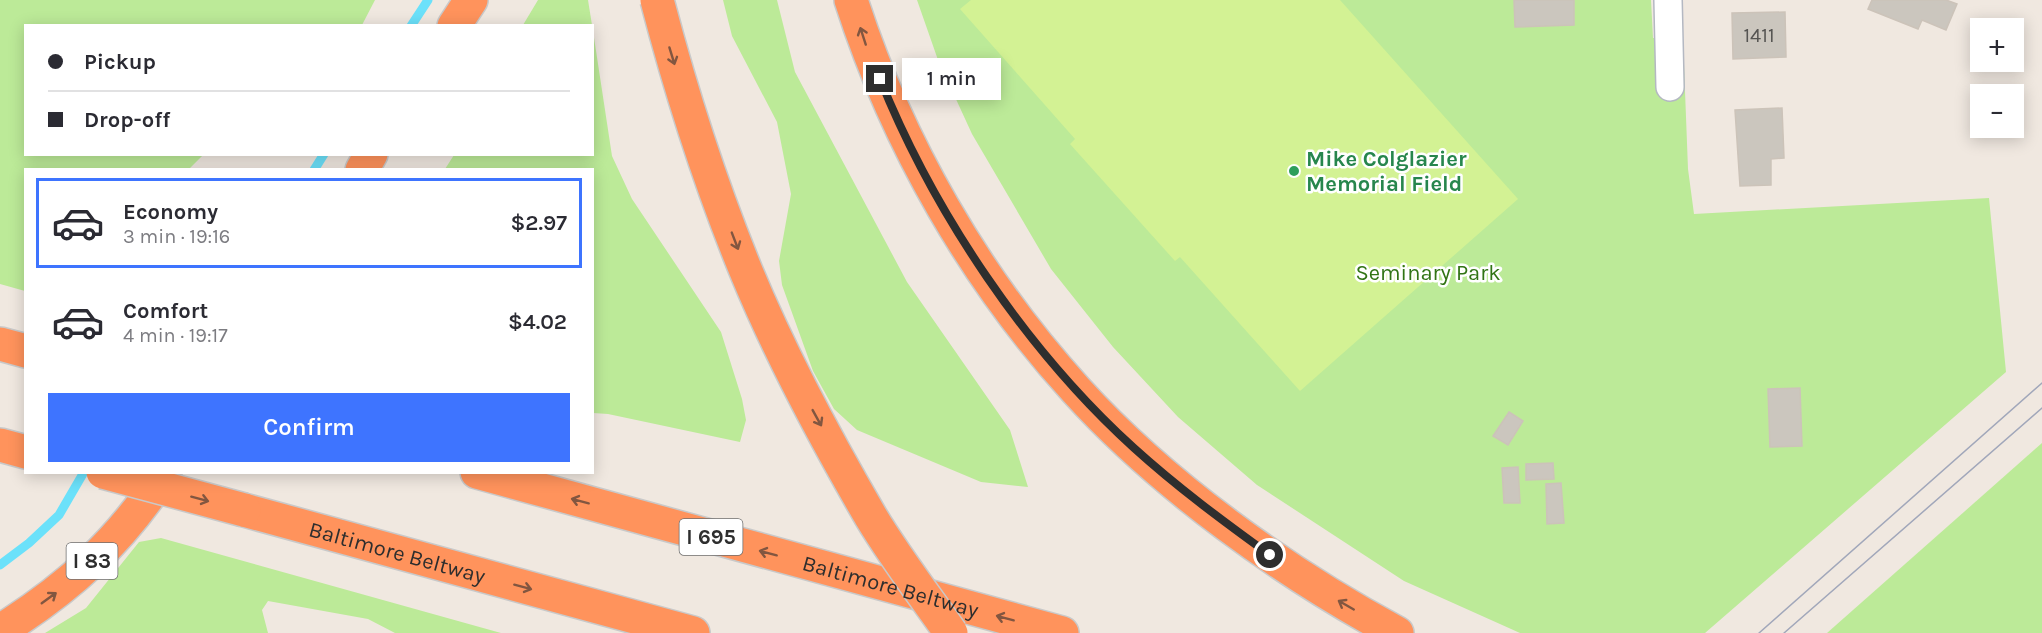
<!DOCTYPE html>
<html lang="en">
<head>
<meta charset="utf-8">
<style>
  :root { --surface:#fff; --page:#f7f7f7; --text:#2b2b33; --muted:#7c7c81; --line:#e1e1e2; --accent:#3e74ff }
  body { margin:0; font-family:Karla,sans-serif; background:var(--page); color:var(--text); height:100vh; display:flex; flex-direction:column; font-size:22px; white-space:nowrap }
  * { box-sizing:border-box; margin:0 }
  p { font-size:20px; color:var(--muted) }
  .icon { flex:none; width:33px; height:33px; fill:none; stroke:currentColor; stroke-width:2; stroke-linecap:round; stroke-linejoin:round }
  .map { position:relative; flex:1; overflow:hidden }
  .drawer { position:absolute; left:24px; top:168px; width:570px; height:306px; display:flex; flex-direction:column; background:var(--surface); border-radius:0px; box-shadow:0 3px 15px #0003 }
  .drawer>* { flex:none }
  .top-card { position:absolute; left:24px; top:24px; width:570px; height:132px; border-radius:0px; box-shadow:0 3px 15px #0003; display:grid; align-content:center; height:132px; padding:0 24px; background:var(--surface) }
  .controls { position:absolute; left:1970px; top:18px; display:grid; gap:12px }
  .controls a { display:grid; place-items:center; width:54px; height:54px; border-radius:0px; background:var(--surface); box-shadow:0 3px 15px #0003; font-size:30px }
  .end { position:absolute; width:27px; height:27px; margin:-14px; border:8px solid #2e2e2e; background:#fff; box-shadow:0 0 0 3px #fff }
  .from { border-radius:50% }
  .bubble { position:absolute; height:42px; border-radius:0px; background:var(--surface); box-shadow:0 3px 15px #0003; font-size:20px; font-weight:600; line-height:42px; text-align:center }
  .top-card b { display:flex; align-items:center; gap:21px; height:57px; font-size:22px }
  .top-card b+b { border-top:2px solid var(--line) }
  .top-card i { width:15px; height:15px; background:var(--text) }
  ul { padding:10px 0 0; list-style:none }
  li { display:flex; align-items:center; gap:18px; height:90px; margin:0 12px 9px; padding:0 12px; border:3px solid transparent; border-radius:0px }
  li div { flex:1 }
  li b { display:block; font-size:22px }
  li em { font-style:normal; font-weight:600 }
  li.current { border-color:var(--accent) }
  li>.icon { width:54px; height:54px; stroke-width:1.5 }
  .button { display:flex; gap:12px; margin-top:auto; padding:12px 24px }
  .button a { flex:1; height:69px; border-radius:0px; background:var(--accent); color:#fff; font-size:24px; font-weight:600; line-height:69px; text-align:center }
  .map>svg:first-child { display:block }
</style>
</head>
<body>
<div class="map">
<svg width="2042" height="633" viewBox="0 0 2042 633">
  <rect width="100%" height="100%" fill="#f0e8e0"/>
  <g fill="#bcea98">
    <path d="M0,0H375L362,25L26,26V154L203,155L189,169L26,170L25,291L0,284Z"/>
    <path d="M538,0H588L592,25H523Z"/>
    <path d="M723,0H777L795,72L907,282L1010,430L1028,487L981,482L857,430L834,409L813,371L782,285L779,261L791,194L777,122L732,36Z"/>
    <path d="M917,0H1651L1653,38L1683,39L1688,169L1694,214L1989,198L2006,372L1705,633H1520L1404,581L1257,485L1178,417L1113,347L1051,269L972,134L938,60Z"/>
    <path d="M593,31L612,156L632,199L721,332L742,399L746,420L740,442L608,414L593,413L592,170L445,169L454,155L592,154Z"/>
    <path d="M2042,443V633H1827Z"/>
    <path d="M161,538L501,633H395L368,619L268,601L262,610L268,633H45L86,608L139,542Z"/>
  </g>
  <path fill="#d3f294" d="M971,0H1340L1518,199L1300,391L1180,257L1175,261L1070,144L1075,139L960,9Z"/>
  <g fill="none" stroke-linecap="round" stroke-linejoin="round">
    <g stroke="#6be1fa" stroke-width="9">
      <path d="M411,26L428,0"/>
      <path d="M314,170L324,154"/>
      <path d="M0,565L29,543L59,515L84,472"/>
    </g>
  </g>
  <g fill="#cbc6be" stroke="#ccc3b9" stroke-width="1.5">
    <path d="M1514,0H1574V25L1515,27Z"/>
    <path d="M1872,0H1946L1957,4L1946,30L1922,20L1918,29L1868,9Z"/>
    <path d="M1785,12L1786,57L1733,59L1732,13Z"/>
    <path d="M1782,108L1784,158L1771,159V185L1740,186L1735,110Z"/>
    <path d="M1800,388L1802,446L1770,447L1768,389Z"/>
    <path d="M1509,412L1523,421L1508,445L1493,436Z"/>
    <path d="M1553,463L1554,479L1526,480V464Z"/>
    <path d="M1518,467L1520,503H1504L1502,468Z"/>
    <path d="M1561,483L1564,523L1547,524L1546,484Z"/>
  </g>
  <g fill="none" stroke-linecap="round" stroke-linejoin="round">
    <g stroke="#b4b8c2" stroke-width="30">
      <path id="street" d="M1668,0L1670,87"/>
    </g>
    <g stroke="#c9c9c9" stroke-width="36">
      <g id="highway">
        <path d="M851,0C897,143 975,279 1076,390C1162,485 1285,573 1397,633"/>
        <path d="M454,26L471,0"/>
        <path d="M362,170L371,154"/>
        <path d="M0,344L26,351"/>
        <path d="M0,445L26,452"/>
        <path id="s1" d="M477,472L1062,633"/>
        <path id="s2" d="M244,510L693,633"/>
        <path d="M0,631C69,588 121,541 165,472"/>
      </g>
    </g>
    <use href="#street" stroke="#fff" stroke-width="27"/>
    <use href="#highway" stroke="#ff935c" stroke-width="33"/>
    <g stroke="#a1a7ba" stroke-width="1.5">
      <path d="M1759,633L2042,383"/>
      <path d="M1784,633L2042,408"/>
    </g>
    <g stroke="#c9c9c9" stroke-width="36" stroke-linecap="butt">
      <g id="highway-bridge">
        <path d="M657,0C681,92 710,183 746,271C781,356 825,438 871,517C895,557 924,595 951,633"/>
        <path d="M103,472L244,510"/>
      </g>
    </g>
    <use href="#highway-bridge" stroke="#ff935c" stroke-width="33"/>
  </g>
  <defs><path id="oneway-shaft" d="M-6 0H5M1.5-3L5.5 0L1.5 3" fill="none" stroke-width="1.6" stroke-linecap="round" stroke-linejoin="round" transform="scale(1.5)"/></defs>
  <g stroke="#825640">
    <use href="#oneway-shaft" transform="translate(863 36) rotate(-108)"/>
    <use href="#oneway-shaft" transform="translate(672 56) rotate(73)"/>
    <use href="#oneway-shaft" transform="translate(735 241) rotate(69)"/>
    <use href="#oneway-shaft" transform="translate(817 418) rotate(61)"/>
    <use href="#oneway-shaft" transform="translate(200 499) rotate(15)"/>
    <use href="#oneway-shaft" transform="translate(580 501) rotate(-165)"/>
    <use href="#oneway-shaft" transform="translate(768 553) rotate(-165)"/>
    <use href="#oneway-shaft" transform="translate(523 587) rotate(15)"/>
    <use href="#oneway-shaft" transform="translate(49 598) rotate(-36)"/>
    <use href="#oneway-shaft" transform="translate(1346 605) rotate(-150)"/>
    <use href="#oneway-shaft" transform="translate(1005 618) rotate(-165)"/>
  </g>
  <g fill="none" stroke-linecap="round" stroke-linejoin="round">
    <path stroke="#2e2e2e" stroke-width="8" d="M880,79C934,213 1027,351 1134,448C1177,487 1223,521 1270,555"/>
  </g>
  <circle fill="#2e9e5b" stroke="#fff" stroke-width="2" cx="1294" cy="171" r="6"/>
  <g text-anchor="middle" stroke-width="5" stroke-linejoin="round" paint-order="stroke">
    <g font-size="20" fill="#555452">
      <text x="1759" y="42">1411</text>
    </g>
    <g fill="#fff" stroke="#6d6d6d" stroke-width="1.5">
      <rect x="679.5" y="519" width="63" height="36" rx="4.5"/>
      <rect x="66.5" y="543" width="51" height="36" rx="4.5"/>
    </g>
    <g font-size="21" font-weight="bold" fill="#2e2e2e">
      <text x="711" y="544">I 695</text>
      <text x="92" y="568">I 83</text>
    </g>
    <g font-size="22" font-weight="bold" fill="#27864d" stroke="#fff" text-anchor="start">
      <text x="1306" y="166">Mike Colglazier<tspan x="1306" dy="25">Memorial Field</tspan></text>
    </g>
    <g font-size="22" fill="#317415" stroke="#fff">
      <text x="1428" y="280">Seminary Park</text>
    </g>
    <g font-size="22" fill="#2e2e2e" stroke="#fff">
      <text dy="8" stroke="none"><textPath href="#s2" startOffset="159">Baltimore Beltway</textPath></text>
      <text dy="8" stroke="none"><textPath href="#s1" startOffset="429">Baltimore Beltway</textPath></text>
    </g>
  </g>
</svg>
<div class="controls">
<a>+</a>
<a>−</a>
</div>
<i class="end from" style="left:1270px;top:555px"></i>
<i class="end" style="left:880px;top:79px"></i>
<div class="bubble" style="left:902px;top:58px;width:99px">1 min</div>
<div class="top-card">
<b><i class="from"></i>Pickup</b>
<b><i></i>Drop-off</b>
</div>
<section class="drawer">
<ul>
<li class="current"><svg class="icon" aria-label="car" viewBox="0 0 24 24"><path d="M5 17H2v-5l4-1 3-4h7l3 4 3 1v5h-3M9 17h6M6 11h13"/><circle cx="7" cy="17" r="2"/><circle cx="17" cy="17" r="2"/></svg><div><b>Economy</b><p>3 min · 19:16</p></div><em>$2.97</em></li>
<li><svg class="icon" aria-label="car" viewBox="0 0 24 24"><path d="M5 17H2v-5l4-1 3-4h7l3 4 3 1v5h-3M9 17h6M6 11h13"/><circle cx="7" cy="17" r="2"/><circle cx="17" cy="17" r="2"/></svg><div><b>Comfort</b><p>4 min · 19:17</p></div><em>$4.02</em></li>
</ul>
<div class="button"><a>Confirm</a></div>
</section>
</div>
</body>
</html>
